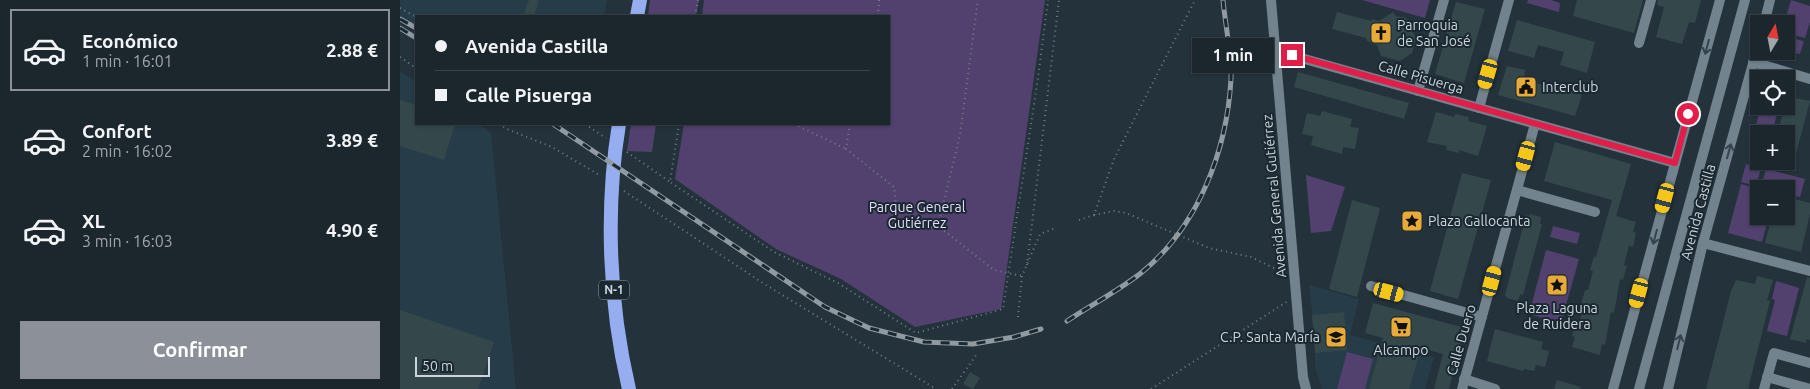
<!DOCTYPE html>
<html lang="es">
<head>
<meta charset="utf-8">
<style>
  :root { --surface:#1b262d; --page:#242e35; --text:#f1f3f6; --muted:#a0a5aa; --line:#394349; --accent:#8c9099 }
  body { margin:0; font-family:Ubuntu,sans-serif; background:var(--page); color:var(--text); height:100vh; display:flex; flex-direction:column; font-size:19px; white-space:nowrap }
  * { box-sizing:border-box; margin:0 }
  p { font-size:16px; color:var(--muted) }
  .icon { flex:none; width:28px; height:28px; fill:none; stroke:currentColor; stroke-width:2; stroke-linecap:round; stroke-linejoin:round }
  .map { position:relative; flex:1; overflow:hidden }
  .sheet { display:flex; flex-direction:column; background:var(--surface); width:400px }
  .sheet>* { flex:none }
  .guide { position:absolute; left:15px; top:15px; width:475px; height:110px; border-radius:0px; box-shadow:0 1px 4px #0004,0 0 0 1px var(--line); display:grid; align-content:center; height:110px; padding:0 20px; background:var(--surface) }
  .needle { width:32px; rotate:10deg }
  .tools { position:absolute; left:1350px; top:15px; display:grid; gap:10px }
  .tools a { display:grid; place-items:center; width:45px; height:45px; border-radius:0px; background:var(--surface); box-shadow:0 1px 4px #0004,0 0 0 1px var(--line); font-size:25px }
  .scale { position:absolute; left:15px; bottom:12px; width:75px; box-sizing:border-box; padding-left:5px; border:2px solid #ccd5db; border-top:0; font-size:14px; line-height:18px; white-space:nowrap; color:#ccd5db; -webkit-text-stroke:4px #1a2831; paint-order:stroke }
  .end { position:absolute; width:22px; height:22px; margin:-11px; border:6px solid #e11d48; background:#fff; box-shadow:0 0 0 2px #fff }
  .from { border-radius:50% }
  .bubble { position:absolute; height:35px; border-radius:0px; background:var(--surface); box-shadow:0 1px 4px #0004,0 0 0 1px var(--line); font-size:16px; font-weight:600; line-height:35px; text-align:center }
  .car { position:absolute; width:15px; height:30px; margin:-15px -8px; border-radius:6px; box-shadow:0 0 4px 1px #0007; background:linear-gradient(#f5c518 24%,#345 0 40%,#f5c518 0 76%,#345 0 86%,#f5c518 0) }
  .guide b { display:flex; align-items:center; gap:18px; height:48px; font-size:19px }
  .guide b+b { border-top:1px solid var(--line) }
  .guide i { width:12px; height:12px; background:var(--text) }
  ul { padding:9px 0 0; list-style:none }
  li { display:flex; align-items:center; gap:15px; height:82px; margin:0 10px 8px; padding:0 10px; border:2px solid transparent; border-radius:0px }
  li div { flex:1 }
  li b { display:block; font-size:19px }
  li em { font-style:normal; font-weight:600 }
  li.active { border-color:var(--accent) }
  li>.icon { width:45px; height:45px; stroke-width:1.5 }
  .cta { display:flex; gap:10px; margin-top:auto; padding:10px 20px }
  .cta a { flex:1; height:58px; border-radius:0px; background:var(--accent); color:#fff; font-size:20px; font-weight:600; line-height:58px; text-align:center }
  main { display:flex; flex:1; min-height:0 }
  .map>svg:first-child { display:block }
</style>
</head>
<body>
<main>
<section class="sheet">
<ul>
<li class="active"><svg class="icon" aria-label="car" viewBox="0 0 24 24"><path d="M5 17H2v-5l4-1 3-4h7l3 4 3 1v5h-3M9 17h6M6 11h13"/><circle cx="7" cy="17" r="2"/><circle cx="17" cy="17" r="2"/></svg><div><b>Económico</b><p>1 min · 16:01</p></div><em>2.88 €</em></li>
<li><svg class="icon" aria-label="car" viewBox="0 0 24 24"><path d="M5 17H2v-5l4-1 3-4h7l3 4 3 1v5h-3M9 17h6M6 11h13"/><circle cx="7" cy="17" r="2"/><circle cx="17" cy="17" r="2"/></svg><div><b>Confort</b><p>2 min · 16:02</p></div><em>3.89 €</em></li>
<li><svg class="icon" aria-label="car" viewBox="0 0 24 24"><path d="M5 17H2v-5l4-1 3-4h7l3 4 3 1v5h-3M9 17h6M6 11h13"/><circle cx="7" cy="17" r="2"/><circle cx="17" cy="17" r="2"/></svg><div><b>XL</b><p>3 min · 16:03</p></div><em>4.90 €</em></li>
</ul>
<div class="cta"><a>Confirmar</a></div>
</section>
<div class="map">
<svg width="1410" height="389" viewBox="0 0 1410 389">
  <rect width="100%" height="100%" fill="#24323c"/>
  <g fill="#273c49">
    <path d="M0,0H207L204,16H16V31L0,22Z"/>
    <path d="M0,71L16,82V124H78L91,133L116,389H0Z"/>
    <path d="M909,285L959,299L950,335L1034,357L1025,389H922L915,367V339Z"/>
  </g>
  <g fill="#52406f">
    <path d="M250,0H299L296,16H248Z"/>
    <path d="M304,0H645L601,309L515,327L441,279L376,249L275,179L284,124H489V16H302Z"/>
    <path d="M962,0H1030L1025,18Z"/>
    <path d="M1128,0H1151L1160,3L1159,12L1127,3Z"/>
    <path d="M1391,0L1410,6V22L1405,38L1386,33V24H1384Z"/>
    <path d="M1386,37L1404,41L1400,54L1386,51Z"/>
    <path d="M1361,106L1378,109L1372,134H1359V147L1351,145Z"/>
    <path d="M231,124H256L252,152L227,151Z"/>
    <path d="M1346,164L1361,168L1356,186L1341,182Z"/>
    <path d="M1366,169L1405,179L1400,197L1386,194V189L1361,187Z"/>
    <path d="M906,175L945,187L931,231L911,233Z"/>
    <path d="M1341,184L1359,189V216H1369L1362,242L1328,233Z"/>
    <path d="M1153,226L1180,233L1177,244L1150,237Z"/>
    <path d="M1146,250L1179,259L1161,323L1129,314Z"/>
    <path d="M1376,281L1399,288L1387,336L1367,331L1375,300L1372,299Z"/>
    <path d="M947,352L973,359L965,389H937Z"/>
  </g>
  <g fill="#34484b">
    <path d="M129,0H139L134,16H123Z"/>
    <path d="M1177,0H1243L1234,33L1173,16Z"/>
    <path d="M1258,0H1301L1295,23L1289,22L1282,44L1256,37L1264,7L1257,5Z"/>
    <path d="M1056,2L1085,9L1064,83L1035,74Z"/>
    <path d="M937,12L971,21L972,19L979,21L993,12L996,16L1006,18L1016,38L1012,53L1000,61L981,56L977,45L967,41L966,38L932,29Z"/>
    <path d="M1117,20L1195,42L1187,73L1160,65L1164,52L1138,45L1134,58L1108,51Z"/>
    <path d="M1107,66L1125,70L1124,80L1182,95L1175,116L1098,95Z"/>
    <path d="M898,72L1009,103L1004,119L894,87Z"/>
    <path d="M1386,96L1410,101L1394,161L1386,159V134H1378L1384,106H1386Z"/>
    <path d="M0,100L16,105V124H55L44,160L0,146Z"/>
    <path d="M922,111L952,119L950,127L959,128L955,149L943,147L942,154L911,145L913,136L902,134L907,113L920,116Z"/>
    <path d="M1036,112L1054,117L1055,114L1069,117L1068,121L1087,126L1078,156L1059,150V153L1046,150L1047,146L1027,142Z"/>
    <path d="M1155,142L1231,164L1216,216L1236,222L1233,232L1236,233L1233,247L1229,246L1224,265L1227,266L1223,280L1220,279L1214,313L1211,312L1205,345L1202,344L1200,355L1172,347L1175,337L1172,336L1175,322L1179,323L1184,304H1181L1185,290H1188L1193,271L1190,270L1194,256L1196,257L1212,200L1144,181Z"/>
    <path d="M1062,173L1091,180L1058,299L1030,291Z"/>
    <path d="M1386,197L1410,203V214L1401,252L1365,243L1372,216H1386Z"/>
    <path d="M952,200L980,208L957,297L929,289Z"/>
    <path d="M1130,214L1141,217L1140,224H1142L1123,295L1120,294L1118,301L1107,298L1105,295L1126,215L1129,216Z"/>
    <path d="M1357,276L1373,280L1367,300L1370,301L1348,389H1306L1331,291L1336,280L1355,284Z"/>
    <path d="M1407,277L1410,278V340L1407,339L1406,343L1390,339Z"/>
    <path d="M973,303L1065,328L1049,389H1034L1043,354L1021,348L1009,389H969L983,338L965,333Z"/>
    <path d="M0,310L94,342L78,389H0Z"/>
    <path d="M944,312L947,350L915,353L912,315Z"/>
    <path d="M1095,329L1143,342L1141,349L1149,351L1145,367L1136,365L1134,371L1124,369L1123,371L1087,361Z"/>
    <path d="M570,372L580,378L573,389L563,384Z"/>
    <path d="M1157,380L1181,387L1180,389H1154Z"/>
  </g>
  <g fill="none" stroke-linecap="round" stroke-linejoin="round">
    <g stroke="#727d86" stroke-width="2" stroke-dasharray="1 4" stroke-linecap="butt">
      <path d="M0,8L16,17"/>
      <path d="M295,16L298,0"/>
      <path d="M478,16L479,0"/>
      <path d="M0,57L16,68"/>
      <path d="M99,124L107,129L152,147L201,176"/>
      <path d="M185,124L206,138"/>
      <path d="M279,124L270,182L374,252L438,283L516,333L603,309L638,78L648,0"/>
      <path d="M394,124L446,149"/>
      <path d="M450,124L446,149L494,187L496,207L521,229L538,226L594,270L622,276"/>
      <path d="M227,152L270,182"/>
      <path d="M224,191L366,285L536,389"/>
      <path d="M694,215L714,211L726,213L809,248L851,257L884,273"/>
      <path d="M679,220L694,215L714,159L795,0"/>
      <path d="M538,226L560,135L578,0"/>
      <path d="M627,265L659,0"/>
      <path d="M618,317L622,276L640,234L656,228"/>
      <path d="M552,389L577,354"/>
      <path d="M751,389L888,301"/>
    </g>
    <g stroke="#72838e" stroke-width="10">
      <path d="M871,0L903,377L906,389"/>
      <path d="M1364,24L1370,0"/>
      <path d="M1239,43L1251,0"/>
      <path d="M876,51L1275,163"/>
      <path d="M1353,62L1410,79"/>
      <path d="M1018,91L1044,0"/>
      <path d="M1079,108L1109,0"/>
      <path d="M1117,190L1195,212"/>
      <path d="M1303,243L1410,271"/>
      <path d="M971,286L1082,317"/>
      <path d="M1367,377L1410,389"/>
      <path d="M1064,379L1095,389"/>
      <path d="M1062,389L1135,124"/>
      <path d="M1213,389L1320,0"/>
      <path d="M1239,389L1345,0"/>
      <path d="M1268,389L1303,243L1359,42"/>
      <path d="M1364,389L1374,353L1410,363"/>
    </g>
    <g stroke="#96adef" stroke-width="14">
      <path d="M237,16L240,0"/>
      <path d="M219,124C205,209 209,305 229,389"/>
    </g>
    <g stroke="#8f9aa1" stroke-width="5">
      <g id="rail">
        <path d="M0,19L16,28"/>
        <path d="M0,28L16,38"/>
        <path d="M153,124L425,307L469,328L524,342L573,344L614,337L641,329"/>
        <path d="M667,321C691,305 718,291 741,273C798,227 827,151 831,79C832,57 825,23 823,0"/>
      </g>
    </g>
    <use href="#rail" stroke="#1a2831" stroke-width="3" stroke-dasharray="9" stroke-linecap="butt"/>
  </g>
  <defs><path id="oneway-shaft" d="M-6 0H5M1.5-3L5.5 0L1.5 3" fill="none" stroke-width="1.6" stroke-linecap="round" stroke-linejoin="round" transform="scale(1.25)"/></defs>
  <g stroke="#34434d">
    <use href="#oneway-shaft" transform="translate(1307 47) rotate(105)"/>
    <use href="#oneway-shaft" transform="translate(1329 151) rotate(-75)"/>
    <use href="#oneway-shaft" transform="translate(1255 237) rotate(105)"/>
    <use href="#oneway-shaft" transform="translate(1279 342) rotate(-76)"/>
  </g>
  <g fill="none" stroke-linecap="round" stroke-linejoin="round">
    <path stroke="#e11d48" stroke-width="6" d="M892,55L1275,163L1288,114"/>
  </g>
  <defs>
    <g id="church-square" transform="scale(1.125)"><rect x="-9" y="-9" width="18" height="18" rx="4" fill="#e9ab38" stroke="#1a2831"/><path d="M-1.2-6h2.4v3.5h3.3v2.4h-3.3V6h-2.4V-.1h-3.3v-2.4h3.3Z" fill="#111"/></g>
    <g id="civic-square" transform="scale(1.125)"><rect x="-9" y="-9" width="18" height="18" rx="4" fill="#e9ab38" stroke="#1a2831"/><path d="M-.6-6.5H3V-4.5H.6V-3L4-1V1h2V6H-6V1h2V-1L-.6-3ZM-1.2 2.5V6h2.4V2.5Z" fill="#111"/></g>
    <g id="sight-square" transform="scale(1.125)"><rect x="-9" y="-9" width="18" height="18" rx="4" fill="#e9ab38" stroke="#1a2831"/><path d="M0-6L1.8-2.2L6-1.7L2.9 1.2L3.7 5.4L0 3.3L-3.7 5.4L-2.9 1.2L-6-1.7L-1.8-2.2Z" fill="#111"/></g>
    <g id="supermarket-square" transform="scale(1.125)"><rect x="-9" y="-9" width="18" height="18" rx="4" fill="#e9ab38" stroke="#1a2831"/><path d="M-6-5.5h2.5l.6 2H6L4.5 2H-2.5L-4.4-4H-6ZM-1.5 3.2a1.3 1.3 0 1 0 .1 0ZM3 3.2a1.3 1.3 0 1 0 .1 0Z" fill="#111"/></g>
    <g id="school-square" transform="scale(1.125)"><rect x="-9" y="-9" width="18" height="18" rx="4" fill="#e9ab38" stroke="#1a2831"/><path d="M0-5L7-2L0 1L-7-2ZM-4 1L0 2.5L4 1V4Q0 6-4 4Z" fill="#111"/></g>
  </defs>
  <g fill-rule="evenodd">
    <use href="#church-square" x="981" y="33"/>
    <use href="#civic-square" x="1126" y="87"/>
    <use href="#sight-square" x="1012" y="221"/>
    <use href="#sight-square" x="1157" y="285"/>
    <use href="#supermarket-square" x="1001" y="327"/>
    <use href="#school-square" x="936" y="337"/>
  </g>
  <g text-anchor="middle" stroke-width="4" stroke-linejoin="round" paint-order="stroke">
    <rect fill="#1a2831" stroke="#97a1a8" stroke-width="1" x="199" y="280.5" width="30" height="19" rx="4"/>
    <g font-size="12" font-weight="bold" fill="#ccd5db">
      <text x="214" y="294">N-1</text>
    </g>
    <g font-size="14" fill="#ccd5db" stroke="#1a2831" text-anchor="start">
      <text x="997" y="30">Parroquia<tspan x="997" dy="16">de San José</tspan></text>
      <text x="1142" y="92">Interclub</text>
      <text x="1028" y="226">Plaza Gallocanta</text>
      <text x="1157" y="313" text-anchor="middle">Plaza Laguna<tspan x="1157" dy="16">de Ruidera</tspan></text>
      <text x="920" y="342" text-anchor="end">C.P. Santa María</text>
      <text x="1001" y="355" text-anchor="middle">Alcampo</text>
    </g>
    <g font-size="14" fill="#ccd5db" stroke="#1a2831">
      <text transform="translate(1021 77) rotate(16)" y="5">Calle Pisuerga</text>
      <text transform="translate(874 196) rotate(-95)" y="5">Avenida General Gutiérrez</text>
      <text transform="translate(1298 212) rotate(-75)" y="5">Avenida Castilla</text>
      <text transform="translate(1061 340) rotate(-74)" y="5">Calle Duero</text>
    </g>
    <g font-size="14" fill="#e8dcfe" stroke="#1a2831">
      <text x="517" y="212">Parque General<tspan x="517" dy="16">Gutiérrez</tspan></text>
    </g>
  </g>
</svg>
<div class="tools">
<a><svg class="needle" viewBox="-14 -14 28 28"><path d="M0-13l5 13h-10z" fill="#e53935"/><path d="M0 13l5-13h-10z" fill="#a0a5aa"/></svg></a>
<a><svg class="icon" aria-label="locate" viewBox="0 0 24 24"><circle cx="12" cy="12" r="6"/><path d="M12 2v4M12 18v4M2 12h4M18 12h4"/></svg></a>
<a>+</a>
<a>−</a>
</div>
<div class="scale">50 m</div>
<i class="end from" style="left:1288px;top:114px"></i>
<i class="end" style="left:892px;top:55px"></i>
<div class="bubble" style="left:792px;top:38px;width:82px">1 min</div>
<i class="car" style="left:1088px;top:74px;rotate:196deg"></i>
<i class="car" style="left:1126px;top:156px;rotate:195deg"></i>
<i class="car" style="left:1265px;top:198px;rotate:195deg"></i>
<i class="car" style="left:1092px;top:281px;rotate:15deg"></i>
<i class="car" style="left:989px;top:292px;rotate:105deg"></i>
<i class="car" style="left:1239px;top:293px;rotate:195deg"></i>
<div class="guide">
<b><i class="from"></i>Avenida Castilla</b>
<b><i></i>Calle Pisuerga</b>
</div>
</div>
</main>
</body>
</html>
